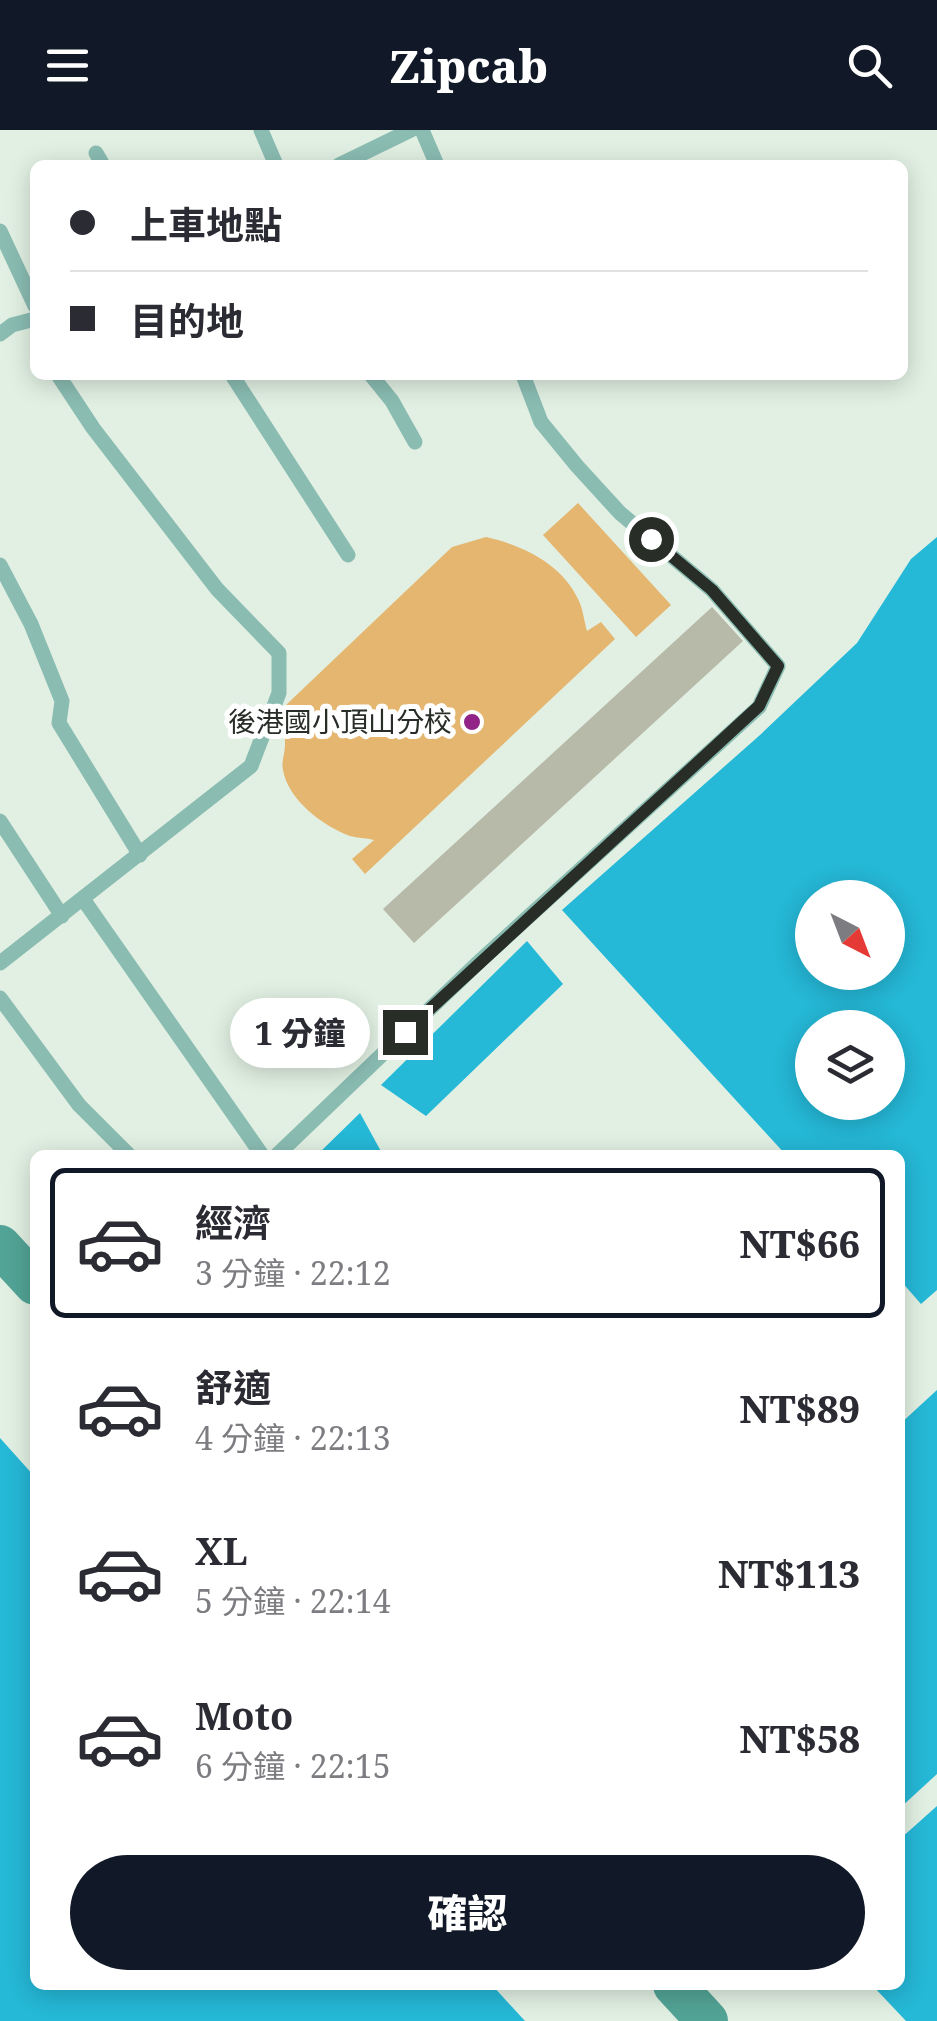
<!DOCTYPE html>
<html lang="zh-TW">
<head>
<meta charset="utf-8">
<style>
  :root { --surface:#fff; --page:#f2f2f3; --text:#2b2b33; --muted:#7c7c81; --line:#e1e1e2; --accent:#111827 }
  body { margin:0; font-family:"Noto Serif","Noto Sans TC",serif; background:var(--page); color:var(--text); height:100vh; display:flex; flex-direction:column; font-size:38px; white-space:nowrap }
  * { box-sizing:border-box; margin:0 }
  p { font-size:32px; color:var(--muted) }
  .icon { flex:none; width:55px; height:55px; fill:none; stroke:currentColor; stroke-width:2; stroke-linecap:round; stroke-linejoin:round }
  .map { position:relative; flex:1; overflow:hidden }
  .sheet { position:absolute; left:30px; top:1020px; width:875px; height:840px; display:flex; flex-direction:column; background:var(--surface); border-radius:15px; box-shadow:0 5px 25px #0003 }
  .sheet>* { flex:none }
  .hud { position:absolute; left:30px; top:30px; width:878px; height:220px; border-radius:15px; box-shadow:0 5px 25px #0003; display:grid; align-content:center; height:220px; padding:0 40px; background:var(--surface) }
  .needle { width:65px; rotate:138deg }
  .fabs { position:absolute; left:795px; top:750px; display:grid; gap:20px }
  .fabs a { display:grid; place-items:center; width:110px; height:110px; border-radius:50%; background:var(--surface); box-shadow:0 5px 25px #0003; font-size:50px }
  .end { position:absolute; width:45px; height:45px; margin:-22px; border:12px solid #282d28; background:#fff; box-shadow:0 0 0 5px #fff }
  .from { border-radius:50% }
  .bubble { position:absolute; height:70px; border-radius:35px; background:var(--surface); box-shadow:0 5px 25px #0003; font-size:32px; font-weight:800; line-height:70px; text-align:center }
  .hud b { display:flex; align-items:center; gap:35px; height:95px; font-size:38px }
  .hud b+b { border-top:2px solid var(--line) }
  .hud i { width:25px; height:25px; background:var(--text) }
  ul { padding:18px 0 0; list-style:none }
  li { display:flex; align-items:center; gap:30px; height:150px; margin:0 20px 15px; padding:0 20px; border:5px solid transparent; border-radius:15px }
  li div { flex:1 }
  li b { display:block; font-size:38px }
  li em { font-style:normal; font-weight:800 }
  li.on { border-color:var(--accent) }
  li>.icon { width:90px; height:90px; stroke-width:1.5 }
  .button { display:flex; gap:20px; margin-top:auto; padding:20px 40px }
  .button a { flex:1; height:115px; border-radius:60px; background:var(--accent); color:#fff; font-size:40px; font-weight:800; line-height:115px; text-align:center }
  header { display:flex; justify-content:space-between; align-items:center; height:130px; padding:0 40px; background:var(--accent); color:#fff; font-size:45px; font-weight:800 }
  .map>svg:first-child { display:block }
</style>
</head>
<body>
<header><svg class="icon" aria-label="menu" viewBox="0 0 24 24"><path d="M4 6h16M4 12h16M4 18h16"/></svg>Zipcab<svg class="icon" aria-label="search" viewBox="0 0 24 24"><circle cx="10" cy="10" r="6"/><path d="M15 15l6 6"/></svg></header>
<div class="map">
<svg width="937" height="1891" viewBox="0 0 937 1891">
  <rect width="100%" height="100%" fill="#e2f0e3"/>
  <g fill="#e4b66f">
    <path d="M578,373L671,475L636,507L543,405Z"/>
    <path d="M486,407C522,415 562,434 578,469C583,478 584,491 587,501L601,492L615,509L365,744L352,729L374,710C366,708 357,708 350,706C323,696 288,670 283,640C281,632 285,623 285,615C285,601 283,589 286,575L452,417Z"/>
  </g>
  <g fill="#25b8d7" fill-rule="evenodd">
    <path d="M937,407V1160L921,1174L900,1150V1025H786L562,780L760,605L857,513L911,429ZM812,768H888V842H812ZM812,898H888V972H812Z"/>
    <path d="M527,811L563,854L426,986L381,955Z"/>
    <path d="M360,983L383,1025H317Z"/>
    <path d="M937,1260V1644L900,1678V1294Z"/>
    <path d="M0,1308L35,1347V1855H492L525,1891H0Z"/>
    <path d="M937,1676V1891H906L872,1855H900V1709Z"/>
  </g>
  <path fill="#b7b9a9" d="M712,477L743,511L414,813L383,779Z"/>
  <g fill="none" stroke-linecap="round" stroke-linejoin="round">
    <g stroke="#8abcb2" stroke-width="15">
      <path d="M261,0L276,35"/>
      <path d="M422,0L437,35"/>
      <path d="M96,23L103,35"/>
      <path d="M339,35L411,0"/>
      <path d="M0,101L35,176"/>
      <path d="M0,204L12,195L35,189"/>
      <path d="M232,245L348,425"/>
      <path d="M371,245L392,271L415,312"/>
      <path d="M0,435L31,494L62,571L59,593L140,725"/>
      <path d="M0,691L62,786"/>
      <path d="M83,769L262,1025"/>
      <path d="M0,833L251,636L279,563V523L217,459L93,298L58,245"/>
      <path d="M0,868L79,975L129,1025"/>
      <path d="M277,1025L482,829L759,577L778,536L712,460L620,383L577,336L541,292L523,245"/>
    </g>
    <g stroke="#52a496" stroke-width="42">
      <path d="M0,1116L35,1154"/>
      <path d="M674,1855L707,1891"/>
    </g>
  </g>
  <g fill="none" stroke-linecap="round" stroke-linejoin="round">
    <path stroke="#282d28" stroke-width="12" d="M405,902L759,576L778,536L712,460L651,409"/>
  </g>
  <circle fill="#912486" stroke="#fff" stroke-width="4" cx="472" cy="592" r="10"/>
  <g text-anchor="middle" stroke-width="10" stroke-linejoin="round" paint-order="stroke">
    <g font-size="28" fill="#282d28" stroke="#fff" text-anchor="end">
      <text x="452" y="602">後港國小頂山分校</text>
    </g>
  </g>
</svg>
<div class="fabs">
<a><svg class="needle" viewBox="-14 -14 28 28"><path d="M0-13l5 13h-10z" fill="#e53935"/><path d="M0 13l5-13h-10z" fill="#7c7c81"/></svg></a>
<a><svg class="icon" aria-label="layers" viewBox="0 0 24 24"><path d="M12 4l9 5-9 5-9-5zM3 14l9 5 9-5"/></svg></a>
</div>
<i class="end from" style="left:651px;top:409px"></i>
<i class="end" style="left:405px;top:902px"></i>
<div class="bubble" style="left:230px;top:868px;width:140px">1 分鐘</div>
<div class="hud">
<b><i class="from"></i>上車地點</b>
<b><i></i>目的地</b>
</div>
<section class="sheet">
<ul>
<li class="on"><svg class="icon" aria-label="car" viewBox="0 0 24 24"><path d="M5 17H2v-5l4-1 3-4h7l3 4 3 1v5h-3M9 17h6M6 11h13"/><circle cx="7" cy="17" r="2"/><circle cx="17" cy="17" r="2"/></svg><div><b>經濟</b><p>3 分鐘 · 22:12</p></div><em>NT$66</em></li>
<li><svg class="icon" aria-label="car" viewBox="0 0 24 24"><path d="M5 17H2v-5l4-1 3-4h7l3 4 3 1v5h-3M9 17h6M6 11h13"/><circle cx="7" cy="17" r="2"/><circle cx="17" cy="17" r="2"/></svg><div><b>舒適</b><p>4 分鐘 · 22:13</p></div><em>NT$89</em></li>
<li><svg class="icon" aria-label="car" viewBox="0 0 24 24"><path d="M5 17H2v-5l4-1 3-4h7l3 4 3 1v5h-3M9 17h6M6 11h13"/><circle cx="7" cy="17" r="2"/><circle cx="17" cy="17" r="2"/></svg><div><b>XL</b><p>5 分鐘 · 22:14</p></div><em>NT$113</em></li>
<li><svg class="icon" aria-label="car" viewBox="0 0 24 24"><path d="M5 17H2v-5l4-1 3-4h7l3 4 3 1v5h-3M9 17h6M6 11h13"/><circle cx="7" cy="17" r="2"/><circle cx="17" cy="17" r="2"/></svg><div><b>Moto</b><p>6 分鐘 · 22:15</p></div><em>NT$58</em></li>
</ul>
<div class="button"><a>確認</a></div>
</section>
</div>
</body>
</html>
